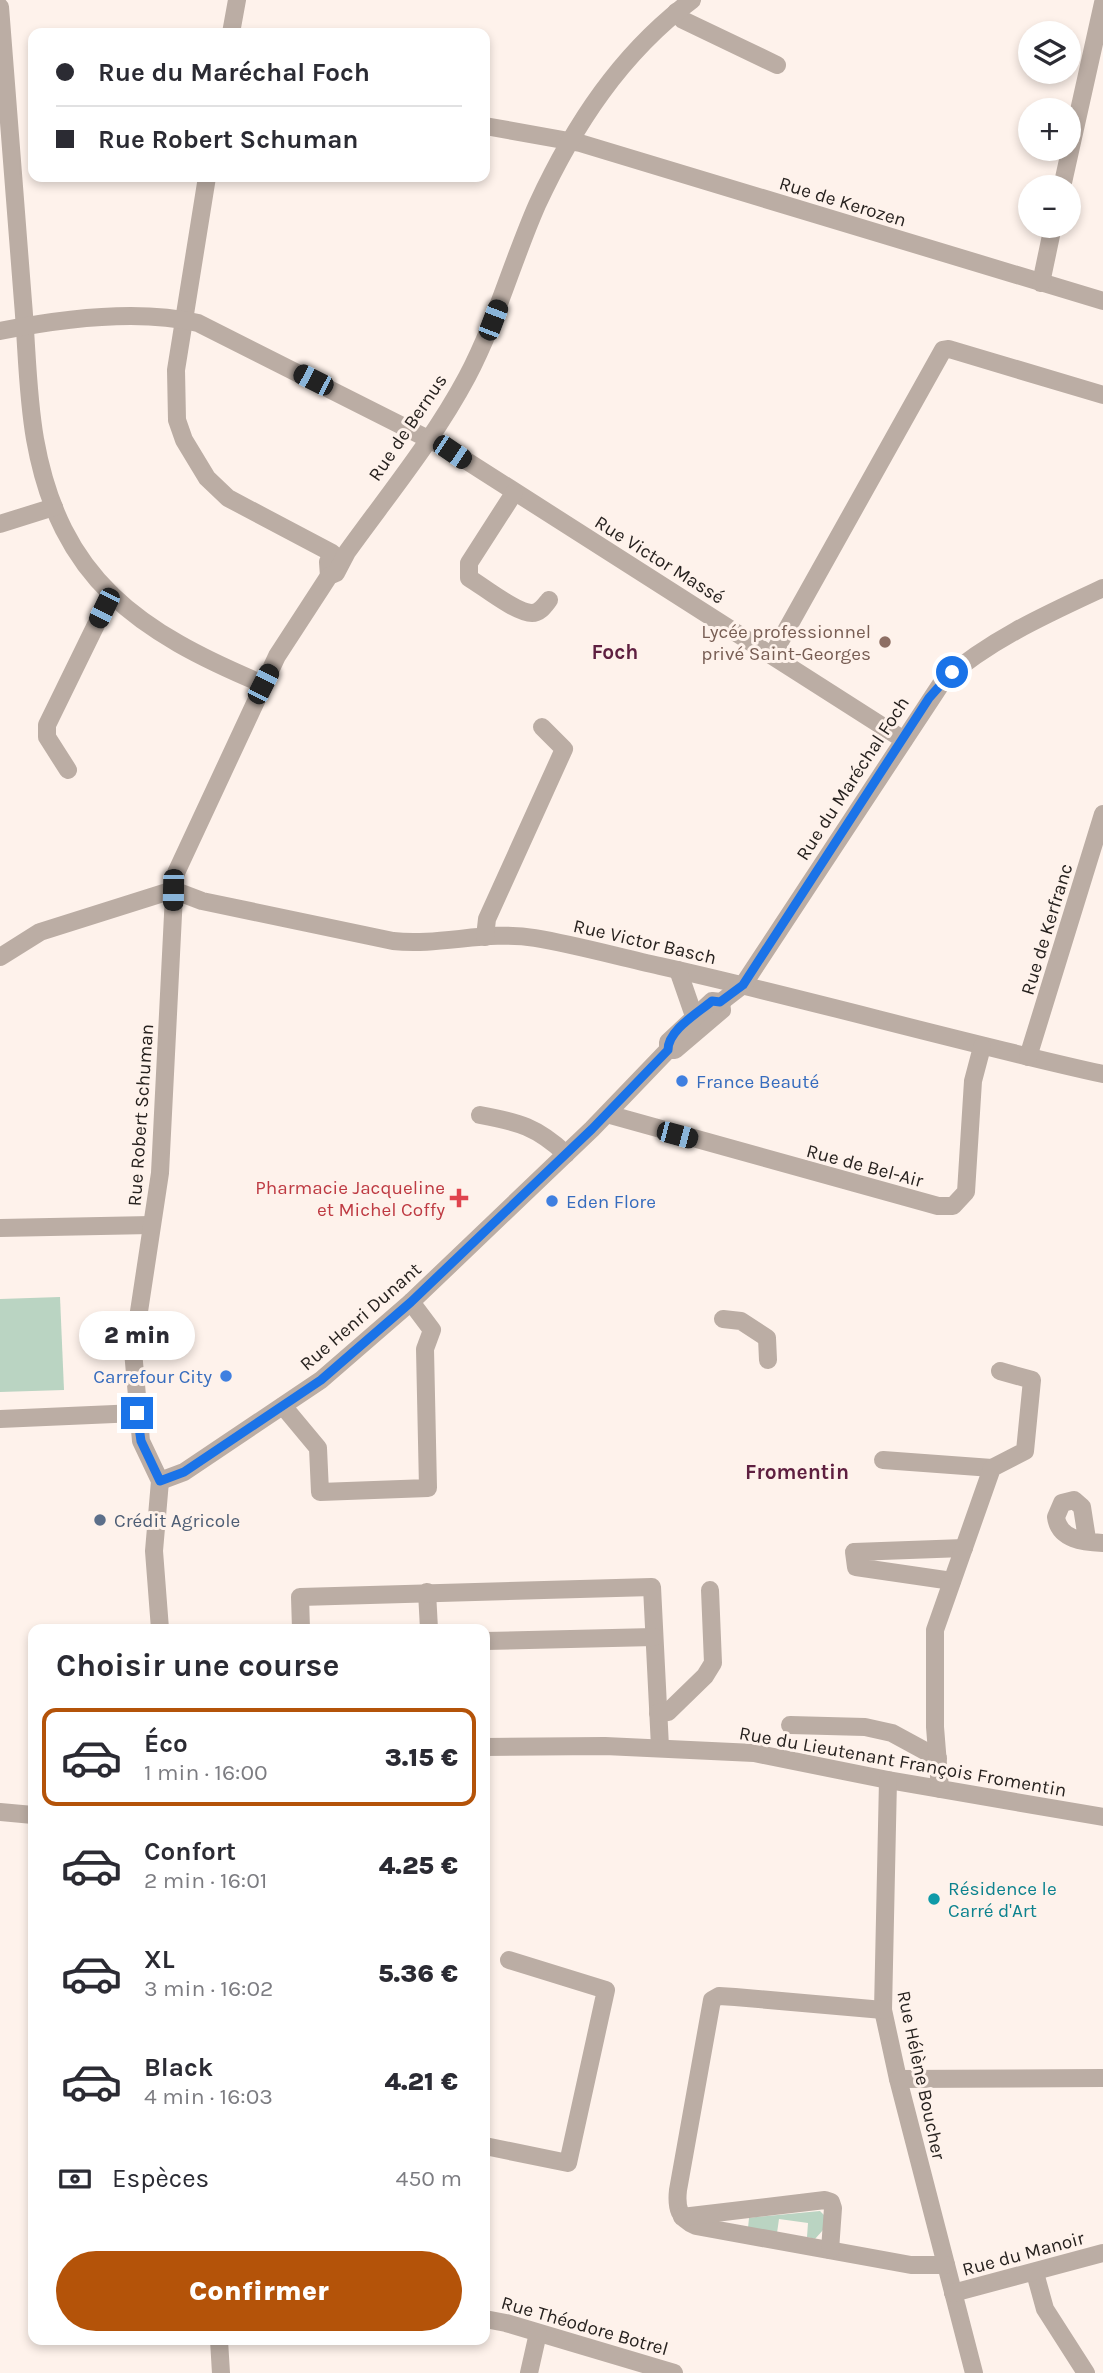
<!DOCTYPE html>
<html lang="fr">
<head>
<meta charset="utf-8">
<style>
  :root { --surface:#fff; --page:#f2f2f3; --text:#2b2b33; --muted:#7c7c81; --line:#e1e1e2; --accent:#b45309 }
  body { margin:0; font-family:Karla,sans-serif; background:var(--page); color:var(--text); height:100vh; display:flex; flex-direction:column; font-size:26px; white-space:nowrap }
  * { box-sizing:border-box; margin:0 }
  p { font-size:23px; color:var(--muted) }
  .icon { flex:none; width:38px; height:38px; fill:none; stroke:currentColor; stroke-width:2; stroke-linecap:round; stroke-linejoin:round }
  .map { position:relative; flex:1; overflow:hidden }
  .side { position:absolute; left:28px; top:1624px; width:462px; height:721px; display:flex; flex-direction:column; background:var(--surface); border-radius:14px; box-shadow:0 4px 10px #0003 }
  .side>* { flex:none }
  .banner { position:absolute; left:28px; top:28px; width:462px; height:154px; border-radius:14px; box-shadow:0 4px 10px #0003; display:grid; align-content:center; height:154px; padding:0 28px; background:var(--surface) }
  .controls { position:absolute; left:1018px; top:21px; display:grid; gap:14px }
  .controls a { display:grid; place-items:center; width:63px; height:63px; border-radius:50%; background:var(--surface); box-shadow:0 4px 10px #0003; font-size:35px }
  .end { position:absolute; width:32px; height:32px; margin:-16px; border:9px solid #1a73e8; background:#fff; box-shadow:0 0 0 4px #fff }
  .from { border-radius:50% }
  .bubble { position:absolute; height:49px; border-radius:24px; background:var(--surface); box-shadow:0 4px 10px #0003; font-size:23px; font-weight:800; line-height:49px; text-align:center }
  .car { position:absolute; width:21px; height:42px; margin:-21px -10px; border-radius:9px; box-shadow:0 0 5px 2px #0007; background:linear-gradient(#222 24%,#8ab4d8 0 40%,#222 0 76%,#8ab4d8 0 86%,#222 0) }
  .banner b { display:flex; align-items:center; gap:24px; height:66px; font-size:26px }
  .banner b+b { border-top:2px solid var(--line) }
  .banner i { width:18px; height:18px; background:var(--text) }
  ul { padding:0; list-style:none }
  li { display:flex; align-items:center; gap:21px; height:98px; margin:0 14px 10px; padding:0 14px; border:4px solid transparent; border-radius:14px }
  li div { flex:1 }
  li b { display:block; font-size:26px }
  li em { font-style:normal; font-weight:800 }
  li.current { border-color:var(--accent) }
  li>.icon { width:63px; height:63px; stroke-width:1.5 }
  h2 { padding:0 28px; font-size:32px; line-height:84px }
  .pay { display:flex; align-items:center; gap:18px; height:77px; padding:0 28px; font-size:26px }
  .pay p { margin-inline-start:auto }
  .cta { display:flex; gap:14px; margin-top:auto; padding:14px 28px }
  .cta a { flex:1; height:80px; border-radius:42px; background:var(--accent); color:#fff; font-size:28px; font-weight:800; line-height:80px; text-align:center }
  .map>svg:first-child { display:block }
</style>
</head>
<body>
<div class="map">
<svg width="1103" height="2373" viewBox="0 0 1103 2373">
  <rect width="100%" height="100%" fill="#fef2eb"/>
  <g fill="#bad4c2">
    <path d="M60,1297L64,1390L0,1392V1299Z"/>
    <path d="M820,2211L826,2217L823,2230L815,2239L807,2237L808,2223L779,2219L777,2233L748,2228L749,2218L756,2217Z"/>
  </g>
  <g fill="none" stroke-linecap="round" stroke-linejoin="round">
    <g stroke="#bbada4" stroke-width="18">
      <path d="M0,7C8,105 15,204 23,302C27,348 27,393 35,439C60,580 139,632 263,684"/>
      <path d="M676,12L683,20L777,65"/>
      <path d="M231,33L237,0"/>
      <path d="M485,126L580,143L1103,301"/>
      <path d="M207,177L176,370L177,420L184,440L207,478L228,498L332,553L328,562L329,576"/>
      <path d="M1062,187L1103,3"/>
      <path d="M1041,283L1053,226"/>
      <path d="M0,331C60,319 139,309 198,323L448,449L904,740"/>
      <path d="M514,493L469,563V578C484,587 516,613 532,613C540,613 545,605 549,600"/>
      <path d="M0,524L54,507"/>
      <path d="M773,654L943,350L949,349L1103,395"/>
      <path d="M68,770L47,737V725L111,594"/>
      <path d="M173,890L202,901L393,941C441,946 488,930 535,938C577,945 619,957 660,966C808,999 954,1041 1103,1074"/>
      <path d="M485,937L487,919L564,749L542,727"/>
      <path d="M0,957L40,932L173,890"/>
      <path d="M678,970L694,1016"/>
      <path d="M668,1050H675L722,1010L721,1002"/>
      <path d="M1028,1057L1103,814"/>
      <path d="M607,1114L938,1206H953L966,1192L973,1081L982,1047"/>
      <path d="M480,1115C519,1122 537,1127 566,1154"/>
      <path d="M0,1228L151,1225"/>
      <path d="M723,1319L741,1321L767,1338L768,1360"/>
      <path d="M283,1406L318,1448L320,1492L428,1488L425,1349L432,1330L411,1302"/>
      <path d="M0,1419L137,1413"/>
      <path d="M883,1460L992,1468"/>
      <path d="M160,1481L184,1472L321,1380L411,1302L592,1129L668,1050V1042L712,1001L721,1002L743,985L943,681C989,640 1047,614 1103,588"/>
      <path d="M1087,1539L1082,1507L1074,1500L1062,1503L1056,1517C1059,1540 1084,1542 1103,1543"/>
      <path d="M952,1581L856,1567L854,1552L964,1548"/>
      <path d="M427,1592L429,1629"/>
      <path d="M160,1629L154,1551L160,1481L141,1441L133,1351L160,1173L175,875L277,656L329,576L336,573L347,552C388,495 434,439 467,377C496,322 512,262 537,205C574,125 621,53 692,0"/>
      <path d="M301,1629L300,1597L652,1587L660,1747"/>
      <path d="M485,1641L654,1637"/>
      <path d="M658,1713L668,1712L705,1676L713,1663L710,1590"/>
      <path d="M790,1725L865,1727L892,1733L938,1758"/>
      <path d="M485,1747L605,1746L754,1753L888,1780L1103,1817"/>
      <path d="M888,1780L883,2010L898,2079L974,2373"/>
      <path d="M940,1789L935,1727V1630L992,1468L1025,1451L1032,1380L1000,1371"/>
      <path d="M0,1812L33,1815"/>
      <path d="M883,2010L735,1997L719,1996L712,2000L678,2190C676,2208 679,2219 696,2226L911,2265H946"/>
      <path d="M898,2079L1103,2078"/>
      <path d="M485,2146L568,2163L606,1990L509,1960"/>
      <path d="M682,2217L825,2200L831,2202L833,2208L830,2250"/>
      <path d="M1035,2273L1045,2309L1086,2373"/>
      <path d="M953,2293L1103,2253"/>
      <path d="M485,2319L506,2323L674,2373"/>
      <path d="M219,2340L221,2373"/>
      <path d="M529,2373L538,2333"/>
    </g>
  </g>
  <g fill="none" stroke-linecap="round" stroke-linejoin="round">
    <path stroke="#1a73e8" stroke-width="9" d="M137,1413L141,1441L160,1481L184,1472L321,1380L411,1302L592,1129L668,1050C668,1030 698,1013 712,1001L720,1002L743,985L929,698L952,672"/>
  </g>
  <circle fill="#8d6e63" stroke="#fef2eb" stroke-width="2.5" cx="885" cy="642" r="7"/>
  <g fill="#3f7fe0" stroke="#fef2eb" stroke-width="2.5">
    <circle cx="682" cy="1081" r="7"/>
    <circle cx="552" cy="1201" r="7"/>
    <circle cx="226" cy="1376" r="7"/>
  </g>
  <path fill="#e0444e" stroke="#fef2eb" stroke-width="2.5" d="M455.5 1187.5h7v7h7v7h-7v7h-7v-7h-7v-7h7z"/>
  <circle fill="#5c6f8a" stroke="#fef2eb" stroke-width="2.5" cx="100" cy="1520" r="7"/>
  <circle fill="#0f9aa8" stroke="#fef2eb" stroke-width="2.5" cx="934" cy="1899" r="7"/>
  <g text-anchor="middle" stroke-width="6" stroke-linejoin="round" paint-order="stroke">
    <g font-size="19" fill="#27221f" stroke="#fef2eb">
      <text transform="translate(843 201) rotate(17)" y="7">Rue de Kerozen</text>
      <text transform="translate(407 427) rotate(-56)" y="7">Rue de Bernus</text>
      <text transform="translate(660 559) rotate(32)" y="7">Rue Victor Massé</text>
      <text transform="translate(852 778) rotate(-57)" y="7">Rue du Maréchal Foch</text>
      <text transform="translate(1046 929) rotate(-73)" y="7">Rue de Kerfranc</text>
      <text transform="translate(645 941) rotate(13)" y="7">Rue Victor Basch</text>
      <text transform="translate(140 1115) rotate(-86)" y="7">Rue Robert Schuman</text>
      <text transform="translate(865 1165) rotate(15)" y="7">Rue de Bel-Air</text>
      <text transform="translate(360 1316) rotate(-41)" y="7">Rue Henri Dunant</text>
      <text transform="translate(903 1761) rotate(10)" y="7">Rue du Lieutenant François Fromentin</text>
      <text transform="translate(922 2075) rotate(78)" y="7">Rue Hélène Boucher</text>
      <text transform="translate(1023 2253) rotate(-15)" y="7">Rue du Manoir</text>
      <text transform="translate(585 2325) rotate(16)" y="7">Rue Théodore Botrel</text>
    </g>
    <g font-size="19" fill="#785e54" stroke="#fef2eb" text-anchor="end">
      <text x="871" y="638">Lycée professionnel<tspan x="871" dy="22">privé Saint-Georges</tspan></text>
    </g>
    <g font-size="19" fill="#366cbe" stroke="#fef2eb" text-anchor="start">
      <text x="696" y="1088">France Beauté</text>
      <text x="566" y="1208">Eden Flore</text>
      <text x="212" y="1383" text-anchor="end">Carrefour City</text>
    </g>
    <g font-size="19" fill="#be3a42" stroke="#fef2eb" text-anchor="end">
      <text x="445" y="1194">Pharmacie Jacqueline<tspan x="445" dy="22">et Michel Coffy</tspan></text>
    </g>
    <g font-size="19" fill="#4e5e75" stroke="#fef2eb" text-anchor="start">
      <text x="114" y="1527">Crédit Agricole</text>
    </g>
    <g font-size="19" fill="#0d838f" stroke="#fef2eb" text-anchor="start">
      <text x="948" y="1895">Résidence le<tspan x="948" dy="22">Carré d'Art</tspan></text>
    </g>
    <g font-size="21" font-weight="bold" fill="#5e1f40" stroke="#fef2eb">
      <text x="615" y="659">Foch</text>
      <text x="797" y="1479">Fromentin</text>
    </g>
  </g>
</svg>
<div class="controls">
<a><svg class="icon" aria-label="layers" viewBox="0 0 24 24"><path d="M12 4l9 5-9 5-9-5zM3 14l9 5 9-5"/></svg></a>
<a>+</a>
<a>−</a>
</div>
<i class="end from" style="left:952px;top:672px"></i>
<i class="end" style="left:137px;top:1413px"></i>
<div class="bubble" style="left:79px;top:1311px;width:116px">2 min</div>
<i class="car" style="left:493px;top:320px;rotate:21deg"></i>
<i class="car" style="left:313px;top:380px;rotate:297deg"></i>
<i class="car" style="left:452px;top:452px;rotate:124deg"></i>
<i class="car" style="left:104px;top:608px;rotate:206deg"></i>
<i class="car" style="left:263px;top:684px;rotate:27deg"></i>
<i class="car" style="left:173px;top:890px;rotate:181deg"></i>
<i class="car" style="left:677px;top:1135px;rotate:105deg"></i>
<div class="banner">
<b><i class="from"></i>Rue du Maréchal Foch</b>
<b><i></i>Rue Robert Schuman</b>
</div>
<section class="side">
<h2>Choisir une course</h2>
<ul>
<li class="current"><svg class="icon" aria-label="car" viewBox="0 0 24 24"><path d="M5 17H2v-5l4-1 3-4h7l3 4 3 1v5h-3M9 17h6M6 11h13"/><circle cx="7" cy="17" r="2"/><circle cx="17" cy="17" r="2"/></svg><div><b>Éco</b><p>1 min · 16:00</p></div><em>3.15 €</em></li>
<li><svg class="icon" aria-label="car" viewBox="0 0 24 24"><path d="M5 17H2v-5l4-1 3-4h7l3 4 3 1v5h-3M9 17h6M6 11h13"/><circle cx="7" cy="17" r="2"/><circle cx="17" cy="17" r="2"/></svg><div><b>Confort</b><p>2 min · 16:01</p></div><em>4.25 €</em></li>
<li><svg class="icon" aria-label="car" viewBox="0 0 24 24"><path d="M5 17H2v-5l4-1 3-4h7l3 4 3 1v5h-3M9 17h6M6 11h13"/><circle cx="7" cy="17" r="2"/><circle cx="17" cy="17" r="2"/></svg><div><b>XL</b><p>3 min · 16:02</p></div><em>5.36 €</em></li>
<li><svg class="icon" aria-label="car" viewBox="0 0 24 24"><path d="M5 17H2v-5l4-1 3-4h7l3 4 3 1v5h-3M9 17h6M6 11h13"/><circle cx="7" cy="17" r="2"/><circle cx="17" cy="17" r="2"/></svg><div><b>Black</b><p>4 min · 16:03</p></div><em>4.21 €</em></li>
</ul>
<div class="pay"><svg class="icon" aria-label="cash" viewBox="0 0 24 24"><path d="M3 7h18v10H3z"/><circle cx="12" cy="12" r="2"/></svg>Espèces<p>450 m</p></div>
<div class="cta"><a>Confirmer</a></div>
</section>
</div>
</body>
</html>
